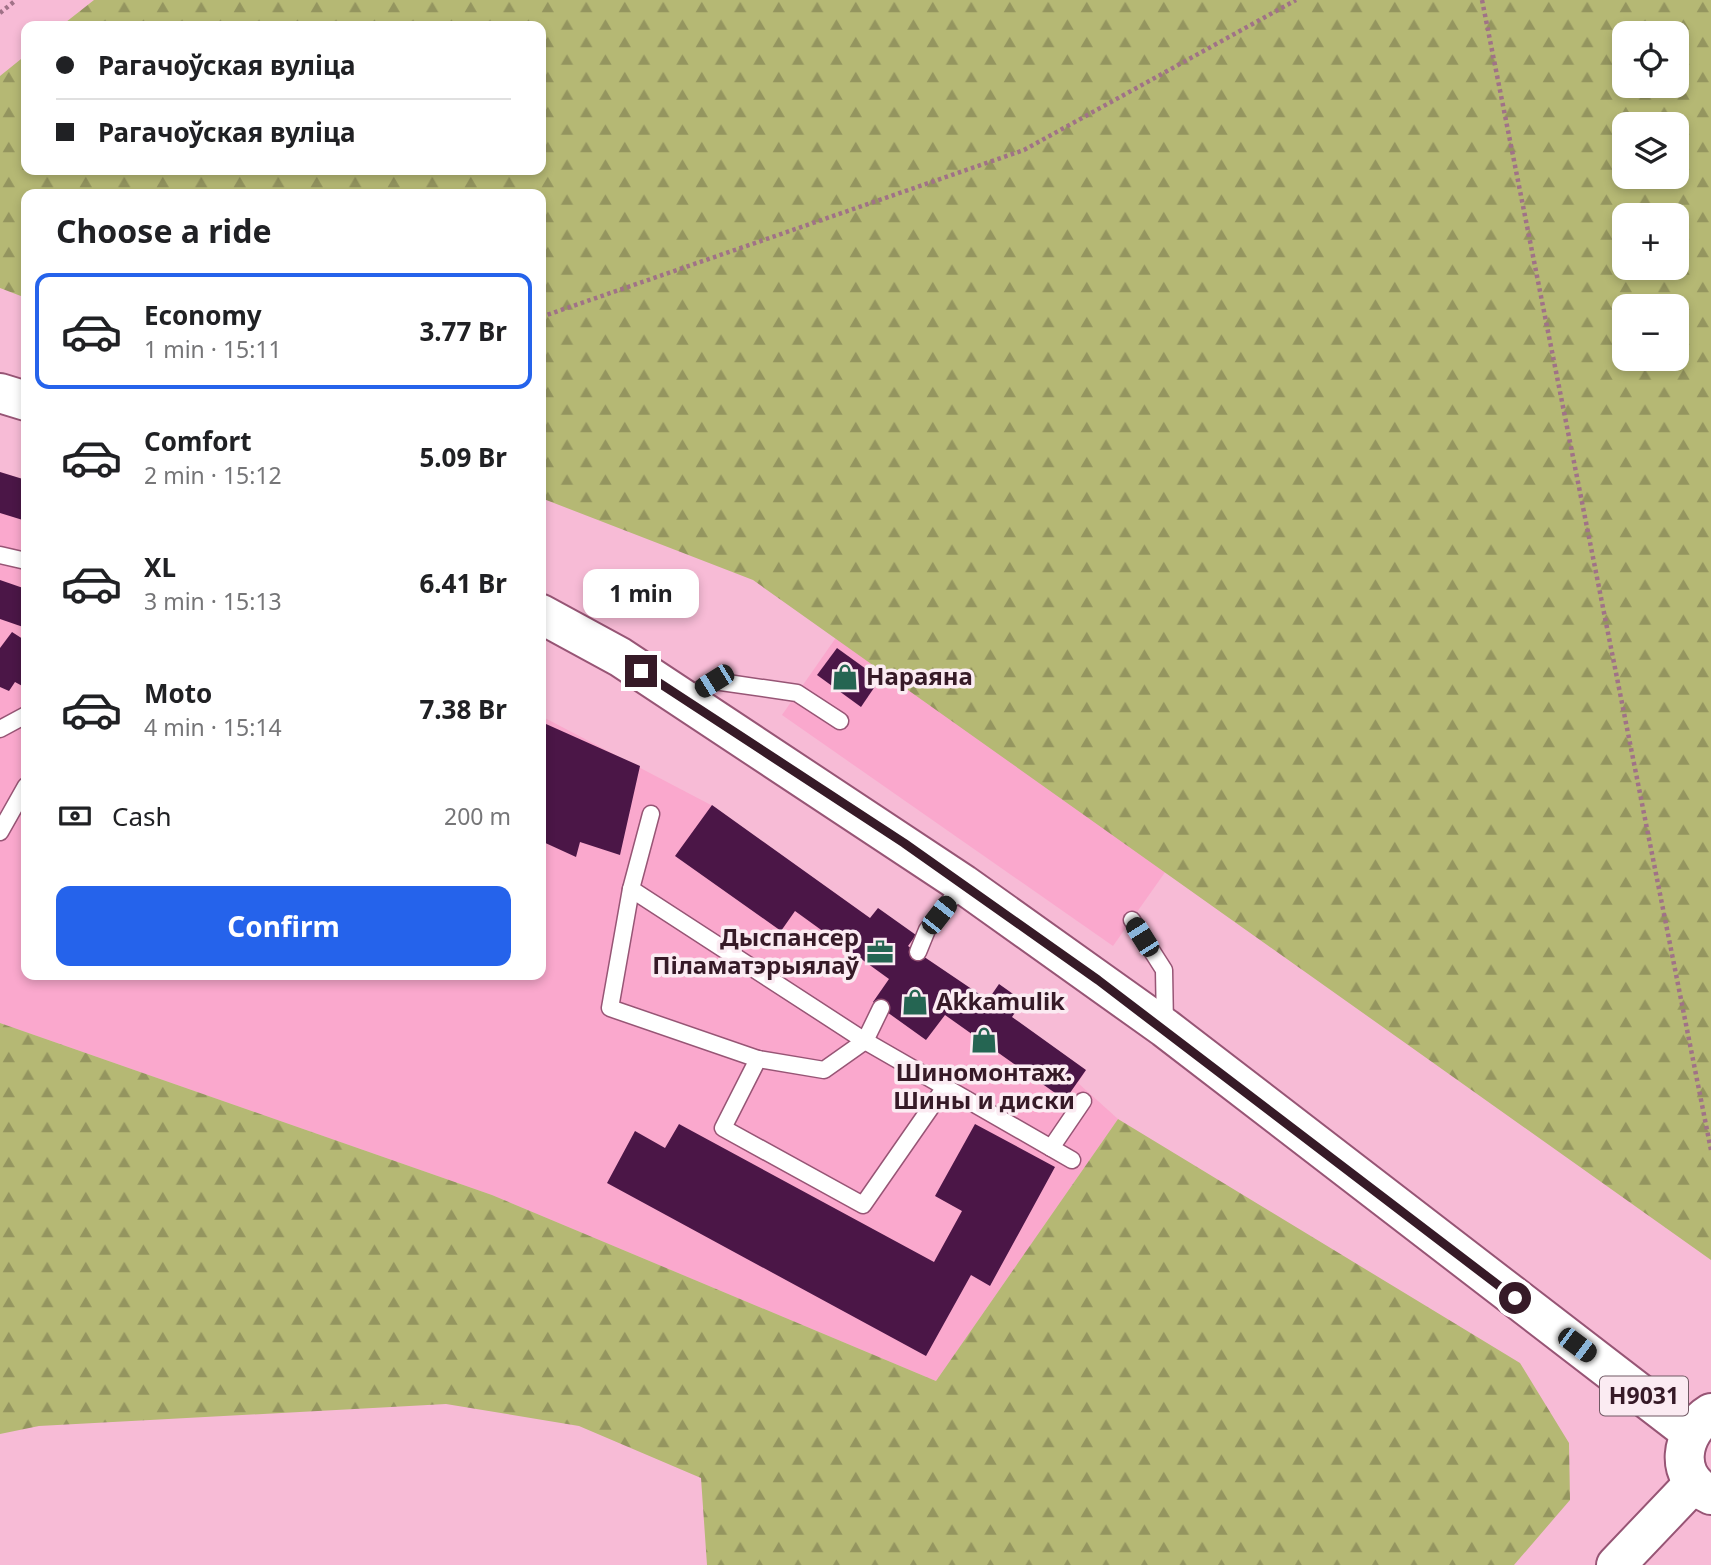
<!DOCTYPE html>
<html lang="en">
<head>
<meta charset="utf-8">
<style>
  :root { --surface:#fff; --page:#f2f2f2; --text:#202124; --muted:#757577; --line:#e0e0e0; --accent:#2563eb }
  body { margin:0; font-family:"Noto Sans",sans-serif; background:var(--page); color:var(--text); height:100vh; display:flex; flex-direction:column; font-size:26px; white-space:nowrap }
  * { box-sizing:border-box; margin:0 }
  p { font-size:23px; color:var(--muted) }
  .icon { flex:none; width:38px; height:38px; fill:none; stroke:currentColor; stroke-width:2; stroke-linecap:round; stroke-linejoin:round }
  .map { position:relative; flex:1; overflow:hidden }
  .drawer { position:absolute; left:21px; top:189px; width:525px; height:791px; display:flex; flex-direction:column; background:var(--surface); border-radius:14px; box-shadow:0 4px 10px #0003 }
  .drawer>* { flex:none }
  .top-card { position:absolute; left:21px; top:21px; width:525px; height:154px; border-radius:14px; box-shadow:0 4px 10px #0003; display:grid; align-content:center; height:154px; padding:0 35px; background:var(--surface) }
  .tools { position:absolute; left:1612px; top:21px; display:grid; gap:14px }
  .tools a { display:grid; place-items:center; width:77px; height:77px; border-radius:14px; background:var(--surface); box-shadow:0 4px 10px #0003; font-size:35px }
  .end { position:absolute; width:32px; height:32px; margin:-16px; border:9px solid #361a27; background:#fff; box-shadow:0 0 0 4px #fff }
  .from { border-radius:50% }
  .bubble { position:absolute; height:49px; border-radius:14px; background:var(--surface); box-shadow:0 4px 10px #0003; font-size:23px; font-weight:700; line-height:49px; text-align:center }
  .car { position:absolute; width:21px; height:42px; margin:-21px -10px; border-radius:9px; box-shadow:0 0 5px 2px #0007; background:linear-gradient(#222 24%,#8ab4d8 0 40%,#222 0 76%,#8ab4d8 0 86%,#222 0) }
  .top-card b { display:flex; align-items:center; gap:24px; height:66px; font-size:26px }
  .top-card b+b { border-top:2px solid var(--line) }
  .top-card i { width:18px; height:18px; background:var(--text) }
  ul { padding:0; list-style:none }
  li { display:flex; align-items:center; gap:21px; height:116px; margin:0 14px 10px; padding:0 21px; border:4px solid transparent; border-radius:14px }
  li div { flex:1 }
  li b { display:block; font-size:26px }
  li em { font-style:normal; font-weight:700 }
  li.on { border-color:var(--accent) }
  li>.icon { width:63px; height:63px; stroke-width:1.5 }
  h2 { padding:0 35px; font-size:32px; line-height:84px }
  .pay { display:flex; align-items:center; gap:18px; height:77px; padding:0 35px; font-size:26px }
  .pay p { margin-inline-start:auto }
  .button { display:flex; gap:14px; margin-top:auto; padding:14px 35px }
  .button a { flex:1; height:80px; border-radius:14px; background:var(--accent); color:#fff; font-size:28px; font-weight:700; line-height:80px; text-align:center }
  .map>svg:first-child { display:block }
</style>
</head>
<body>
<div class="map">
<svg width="1711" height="1565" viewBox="0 0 1711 1565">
  <defs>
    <pattern id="forest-firs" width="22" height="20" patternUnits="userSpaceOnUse" patternTransform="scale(1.75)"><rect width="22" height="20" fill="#b5b874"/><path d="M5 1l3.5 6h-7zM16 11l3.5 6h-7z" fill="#94955f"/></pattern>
  </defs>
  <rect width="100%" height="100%" fill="#f7bbd6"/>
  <g fill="#faa8cd">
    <path d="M0,472L26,480V975H541V716L711,805L870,918L916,935L909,946L1086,1070L1078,1083L1118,1119L936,1381L492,1195L0,1023Z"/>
    <path d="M842,629L1173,861L1113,946L782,715Z"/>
  </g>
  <g fill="url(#forest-firs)" fill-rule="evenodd">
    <path d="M94,0H1711V1260L753,580L541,498V194H26V298L0,288V76L26,55V170H541V26H61ZM1624,33H1676V86H1624ZM1624,124H1676V177H1624ZM1624,215H1676V268H1624ZM1624,306H1676V359H1624Z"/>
    <path d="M0,1023L492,1195L936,1381L1118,1119L1520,1363L1569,1443L1570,1500L1514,1565H707L701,1478L579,1426L446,1404L39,1426L0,1434Z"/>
  </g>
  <g fill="#4b1647">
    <path d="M0,472L26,480V521L0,513Z"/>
    <path d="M0,580L26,589V628L0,619Z"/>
    <path d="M12,632L26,641V688L15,682L9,691L0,687V648Z"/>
    <path d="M837,648L880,679L861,707L817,675Z"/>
    <path d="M546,724L640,766L620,855L580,842L576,857L541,841V731Z"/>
    <path d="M712,805L870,918L878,908L916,935L908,946L988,1000L999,984L1023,1001L1012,1017L1086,1070L1065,1100L945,1015L926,1040L873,1002L889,979L795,911L781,931L675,856Z"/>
    <path d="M679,1124L934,1262L962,1211L935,1196L975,1124L1055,1167L990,1286L971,1275L926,1356L607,1183L635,1131L665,1148Z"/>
  </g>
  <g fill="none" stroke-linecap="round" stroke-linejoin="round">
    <g stroke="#975575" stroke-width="19">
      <g id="service">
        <path d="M0,555L26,561"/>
        <path d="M686,698L714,681L797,693L840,721"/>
        <path d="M0,729L26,715"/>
        <path d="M651,814L631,889L610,1008L758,1059L824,1070L865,1041L881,1008"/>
        <path d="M0,832L26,786"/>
        <path d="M631,889L865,1041L1072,1160"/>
        <path d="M1132,920L1164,970L1165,1026"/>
        <path d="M918,952L927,930L963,884"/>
        <path d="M758,1059L723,1128L863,1205L945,1087"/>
        <path d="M1051,1148L1083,1101"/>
      </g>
    </g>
    <g stroke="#975575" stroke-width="42">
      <g id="primary">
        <path d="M0,393L26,401"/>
        <path d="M541,614L620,657L963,884L1165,1028L1690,1432"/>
      </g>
    </g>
    <g stroke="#975575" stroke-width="42">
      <g id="trunk">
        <path d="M1711,1413C1680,1432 1672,1478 1711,1495"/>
        <path d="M1616,1565L1694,1483"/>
      </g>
    </g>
    <g stroke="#a07287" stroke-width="4.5" stroke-dasharray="3.5 3.5" stroke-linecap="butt">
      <path d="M1482,0L1711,1150"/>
      <path d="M0,13L16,0"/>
      <path d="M541,317L1024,150L1296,0"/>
    </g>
    <use href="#service" stroke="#fff" stroke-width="16"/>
    <use href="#primary" stroke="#fff" stroke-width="38"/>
    <use href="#trunk" stroke="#fff" stroke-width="38"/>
  </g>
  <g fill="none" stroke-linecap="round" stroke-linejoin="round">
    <path stroke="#361a27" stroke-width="9" d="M641,671L904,843L1098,980L1515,1298"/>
  </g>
  <defs>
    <g id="shop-bare" transform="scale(2.1)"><path d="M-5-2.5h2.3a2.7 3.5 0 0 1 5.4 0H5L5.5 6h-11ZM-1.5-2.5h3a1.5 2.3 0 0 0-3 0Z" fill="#256552" stroke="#fbebf2" stroke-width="2.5" paint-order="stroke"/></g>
    <g id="office-bare" transform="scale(2.1)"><path d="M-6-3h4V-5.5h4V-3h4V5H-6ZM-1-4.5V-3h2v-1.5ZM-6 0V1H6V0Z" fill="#256552" stroke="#fbebf2" stroke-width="2.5" paint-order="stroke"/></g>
  </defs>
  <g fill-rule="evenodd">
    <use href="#shop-bare" x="845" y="677"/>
    <use href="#office-bare" x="880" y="952"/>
    <use href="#shop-bare" x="915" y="1002"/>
    <use href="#shop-bare" x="984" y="1040"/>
  </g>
  <g text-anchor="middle" stroke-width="7" stroke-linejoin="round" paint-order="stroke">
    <rect fill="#fbebf2" stroke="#715964" stroke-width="2" x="1600" y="1376.5" width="88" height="39" rx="5"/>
    <g font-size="23" font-weight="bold" fill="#361a27">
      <text x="1644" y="1404">Н9031</text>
    </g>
    <g font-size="24" font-weight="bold" fill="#361a27" stroke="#fbebf2" text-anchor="start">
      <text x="866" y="685">Нараяна</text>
      <text x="859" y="946" text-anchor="end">Дыспансер<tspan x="859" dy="28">Піламатэрыялаў</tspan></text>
      <text x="936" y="1010">Akkamulik</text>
      <text x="984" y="1081" text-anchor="middle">Шиномонтаж.<tspan x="984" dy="28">Шины и диски</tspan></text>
    </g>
  </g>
</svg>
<div class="tools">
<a><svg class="icon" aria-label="locate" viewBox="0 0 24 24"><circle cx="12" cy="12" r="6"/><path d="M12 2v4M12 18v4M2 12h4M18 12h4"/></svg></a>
<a><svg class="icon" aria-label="layers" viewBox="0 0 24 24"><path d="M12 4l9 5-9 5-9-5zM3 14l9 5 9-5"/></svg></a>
<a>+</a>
<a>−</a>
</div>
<i class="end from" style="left:1515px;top:1298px"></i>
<i class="end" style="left:641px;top:671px"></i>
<div class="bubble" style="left:583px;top:569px;width:116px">1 min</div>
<i class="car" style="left:714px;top:681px;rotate:238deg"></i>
<i class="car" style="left:939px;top:915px;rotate:38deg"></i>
<i class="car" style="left:1142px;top:937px;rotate:328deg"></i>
<i class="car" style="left:1577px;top:1345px;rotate:127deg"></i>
<div class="top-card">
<b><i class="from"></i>Рагачоўская вуліца</b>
<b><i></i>Рагачоўская вуліца</b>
</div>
<section class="drawer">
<h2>Choose a ride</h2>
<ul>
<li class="on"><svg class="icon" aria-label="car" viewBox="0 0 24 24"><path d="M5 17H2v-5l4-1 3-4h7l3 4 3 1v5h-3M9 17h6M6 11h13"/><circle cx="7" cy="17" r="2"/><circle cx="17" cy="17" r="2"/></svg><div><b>Economy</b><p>1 min · 15:11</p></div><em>3.77 Br</em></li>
<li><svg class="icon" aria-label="car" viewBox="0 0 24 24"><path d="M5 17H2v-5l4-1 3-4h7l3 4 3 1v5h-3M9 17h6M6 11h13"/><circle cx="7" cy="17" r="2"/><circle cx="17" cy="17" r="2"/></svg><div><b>Comfort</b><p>2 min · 15:12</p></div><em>5.09 Br</em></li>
<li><svg class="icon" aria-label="car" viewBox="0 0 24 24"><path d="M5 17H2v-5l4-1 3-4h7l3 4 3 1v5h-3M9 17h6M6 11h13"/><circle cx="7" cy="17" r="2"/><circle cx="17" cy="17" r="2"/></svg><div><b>XL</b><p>3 min · 15:13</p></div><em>6.41 Br</em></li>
<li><svg class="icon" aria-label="car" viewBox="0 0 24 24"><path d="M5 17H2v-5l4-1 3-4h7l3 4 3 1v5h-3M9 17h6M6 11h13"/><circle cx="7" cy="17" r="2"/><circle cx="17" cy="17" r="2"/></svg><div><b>Moto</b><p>4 min · 15:14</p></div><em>7.38 Br</em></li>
</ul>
<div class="pay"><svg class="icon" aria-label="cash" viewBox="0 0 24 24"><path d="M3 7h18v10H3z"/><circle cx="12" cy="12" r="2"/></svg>Cash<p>200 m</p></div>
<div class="button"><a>Confirm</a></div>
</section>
</div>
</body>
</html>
